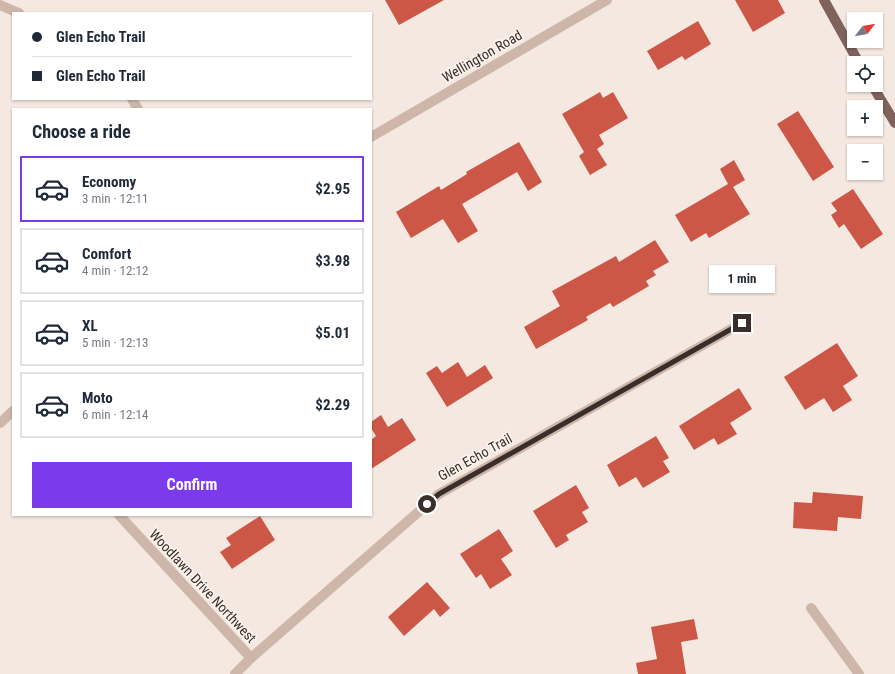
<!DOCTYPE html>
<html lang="en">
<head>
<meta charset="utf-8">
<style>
  :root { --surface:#fff; --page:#f6f6f7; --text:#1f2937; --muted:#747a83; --line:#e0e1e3; --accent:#7c3aed }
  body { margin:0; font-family:"Roboto Condensed",sans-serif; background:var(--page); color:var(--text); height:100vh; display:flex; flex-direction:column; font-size:15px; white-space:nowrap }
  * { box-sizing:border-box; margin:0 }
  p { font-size:13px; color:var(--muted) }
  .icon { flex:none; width:22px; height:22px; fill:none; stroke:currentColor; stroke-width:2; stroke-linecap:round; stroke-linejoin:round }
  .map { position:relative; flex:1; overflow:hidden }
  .panel { position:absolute; left:12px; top:108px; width:360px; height:408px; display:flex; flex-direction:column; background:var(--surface); border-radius:0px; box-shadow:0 1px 3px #0004 }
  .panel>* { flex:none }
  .top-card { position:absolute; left:12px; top:12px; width:360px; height:88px; border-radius:0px; box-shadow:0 1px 3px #0004; display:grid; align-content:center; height:88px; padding:0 20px; background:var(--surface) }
  .needle { width:26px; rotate:59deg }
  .fabs { position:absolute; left:847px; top:12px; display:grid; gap:8px }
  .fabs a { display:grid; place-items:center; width:36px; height:36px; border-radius:0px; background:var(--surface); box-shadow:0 1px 3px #0004; font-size:20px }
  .end { position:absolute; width:18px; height:18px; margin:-9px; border:5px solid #3b2e2a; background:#fff; box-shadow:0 0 0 2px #fff }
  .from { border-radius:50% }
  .bubble { position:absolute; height:28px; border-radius:0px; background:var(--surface); box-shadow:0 1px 3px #0004; font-size:13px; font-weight:700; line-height:28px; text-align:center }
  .top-card b { display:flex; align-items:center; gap:14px; height:38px; font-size:15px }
  .top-card b+b { border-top:1px solid var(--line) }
  .top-card i { width:10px; height:10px; background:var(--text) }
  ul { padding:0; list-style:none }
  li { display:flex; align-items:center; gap:12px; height:66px; margin:0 8px 6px; padding:0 12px; border:2px solid var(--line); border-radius:0px }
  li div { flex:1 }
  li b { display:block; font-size:15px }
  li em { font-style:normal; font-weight:700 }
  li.on { border-color:var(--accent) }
  li>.icon { width:36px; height:36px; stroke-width:1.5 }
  h2 { padding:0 20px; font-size:18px; line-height:48px }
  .action { display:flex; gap:8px; margin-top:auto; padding:8px 20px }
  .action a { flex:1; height:46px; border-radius:0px; background:var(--accent); color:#fff; font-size:16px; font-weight:700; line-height:46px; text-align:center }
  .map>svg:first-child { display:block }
</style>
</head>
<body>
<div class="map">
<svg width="895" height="674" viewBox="0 0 895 674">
  <rect width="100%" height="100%" fill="#f4e8e0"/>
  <g fill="#cc5746">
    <path d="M385,0H444L399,25Z"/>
    <path d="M735,0H778L785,13L753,32Z"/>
    <path d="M698,21L711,44L685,60L682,56L658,70L647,51Z"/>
    <path d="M600,92L603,98L613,92L628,118L599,135L604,144L597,149L607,165L590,175L579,156L584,152L562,114Z"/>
    <path d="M798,111L834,167L813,181L777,124Z"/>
    <path d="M519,142L542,182L528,191L517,172L462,204L478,231L458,243L443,219L411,238L396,212L439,186L441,190L467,174L466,172Z"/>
    <path d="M734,160L745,180L733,187L750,214L709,238L706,233L691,242L675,215L728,184L720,169Z"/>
    <path d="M853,189L883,234L861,249L844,224L839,228L831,215L837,211L831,203Z"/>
    <path d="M655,240L669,262L653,271L656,275L646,281L649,286L613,307L610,303L586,317L588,320L536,349L524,327L560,306L552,291L616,256L619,262Z"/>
    <path d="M837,343L858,376L843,386L852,400L833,412L824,398L805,410L784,377Z"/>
    <path d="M458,362L467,377L485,365L493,378L447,407L426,373L437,366L442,373Z"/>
    <path d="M739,388L752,409L730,423L737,434L718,445L714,438L694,450L679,426Z"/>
    <path d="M381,415L388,427L402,418L416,440L371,469V440L376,436L371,428V422Z"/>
    <path d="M656,436L669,458L663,461L670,472L643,488L636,477L619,487L607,465Z"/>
    <path d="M576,485L589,508L582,512L588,522L566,535L569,540L556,548L533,511Z"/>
    <path d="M813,492L863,496L861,519L838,517L837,531L793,528L794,502L812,503Z"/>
    <path d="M260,516L275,540L232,569L220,552L231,545L226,538Z"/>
    <path d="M499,529L513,551L501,559L512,575L490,589L481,574L476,578L460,554Z"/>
    <path d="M427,582L450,608L440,617L434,609L404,636L388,617Z"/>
    <path d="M694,619L698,639L681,642L686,674H638L636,663L657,659L651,627Z"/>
  </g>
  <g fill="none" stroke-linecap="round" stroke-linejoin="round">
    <g stroke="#ceb7aa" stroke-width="10">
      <path d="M119,515L251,658"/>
      <path d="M811,608L859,674"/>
      <path d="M235,674L251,658L439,494L742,323"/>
    </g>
    <g stroke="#ceb7aa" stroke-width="10">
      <path d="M0,5L19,13"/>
      <path d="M132,99L138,109"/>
      <path d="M371,137L607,0"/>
      <path d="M0,423L13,411"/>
    </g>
    <g stroke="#7e625b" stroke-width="10">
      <path d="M824,0L859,63"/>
      <path d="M872,85L895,123"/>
    </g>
  </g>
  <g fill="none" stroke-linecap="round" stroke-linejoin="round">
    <path stroke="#3b2e2a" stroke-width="5" d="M427,504L439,494L742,323"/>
  </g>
  <g text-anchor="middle" stroke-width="3.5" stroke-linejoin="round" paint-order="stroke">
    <g font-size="14" fill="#3b2e2a" stroke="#fbf3ed">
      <text transform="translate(482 56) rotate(-30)" y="5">Wellington Road</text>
      <text transform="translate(475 457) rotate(-29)" y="5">Glen Echo Trail</text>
      <text transform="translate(203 586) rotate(47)" y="5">Woodlawn Drive Northwest</text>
    </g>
  </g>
</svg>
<div class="fabs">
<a><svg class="needle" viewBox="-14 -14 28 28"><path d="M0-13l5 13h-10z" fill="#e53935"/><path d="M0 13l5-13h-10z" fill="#747a83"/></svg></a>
<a><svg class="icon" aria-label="locate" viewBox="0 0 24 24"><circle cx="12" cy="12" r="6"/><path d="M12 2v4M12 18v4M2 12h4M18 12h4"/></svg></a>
<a>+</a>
<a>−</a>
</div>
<i class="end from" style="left:427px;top:504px"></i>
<i class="end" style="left:742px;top:323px"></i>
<div class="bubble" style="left:709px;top:265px;width:66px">1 min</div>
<div class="top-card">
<b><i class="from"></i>Glen Echo Trail</b>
<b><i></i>Glen Echo Trail</b>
</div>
<section class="panel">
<h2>Choose a ride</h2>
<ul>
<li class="on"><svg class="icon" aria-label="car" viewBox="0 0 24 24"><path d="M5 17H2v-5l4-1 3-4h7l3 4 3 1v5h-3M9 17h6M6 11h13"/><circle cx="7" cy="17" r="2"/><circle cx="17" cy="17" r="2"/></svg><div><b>Economy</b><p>3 min · 12:11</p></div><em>$2.95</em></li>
<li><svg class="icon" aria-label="car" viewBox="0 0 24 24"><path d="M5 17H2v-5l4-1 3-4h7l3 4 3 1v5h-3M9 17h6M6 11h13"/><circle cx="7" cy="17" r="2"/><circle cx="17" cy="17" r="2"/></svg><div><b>Comfort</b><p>4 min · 12:12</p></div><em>$3.98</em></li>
<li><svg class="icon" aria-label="car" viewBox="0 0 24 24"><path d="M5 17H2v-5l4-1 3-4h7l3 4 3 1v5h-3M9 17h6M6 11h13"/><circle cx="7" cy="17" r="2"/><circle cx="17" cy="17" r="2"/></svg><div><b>XL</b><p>5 min · 12:13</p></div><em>$5.01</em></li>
<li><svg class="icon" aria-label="car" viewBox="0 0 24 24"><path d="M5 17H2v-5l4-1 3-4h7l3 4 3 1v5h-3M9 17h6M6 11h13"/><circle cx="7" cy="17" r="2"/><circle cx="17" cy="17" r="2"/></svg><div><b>Moto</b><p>6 min · 12:14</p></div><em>$2.29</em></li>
</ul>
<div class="action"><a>Confirm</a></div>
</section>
</div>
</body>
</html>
